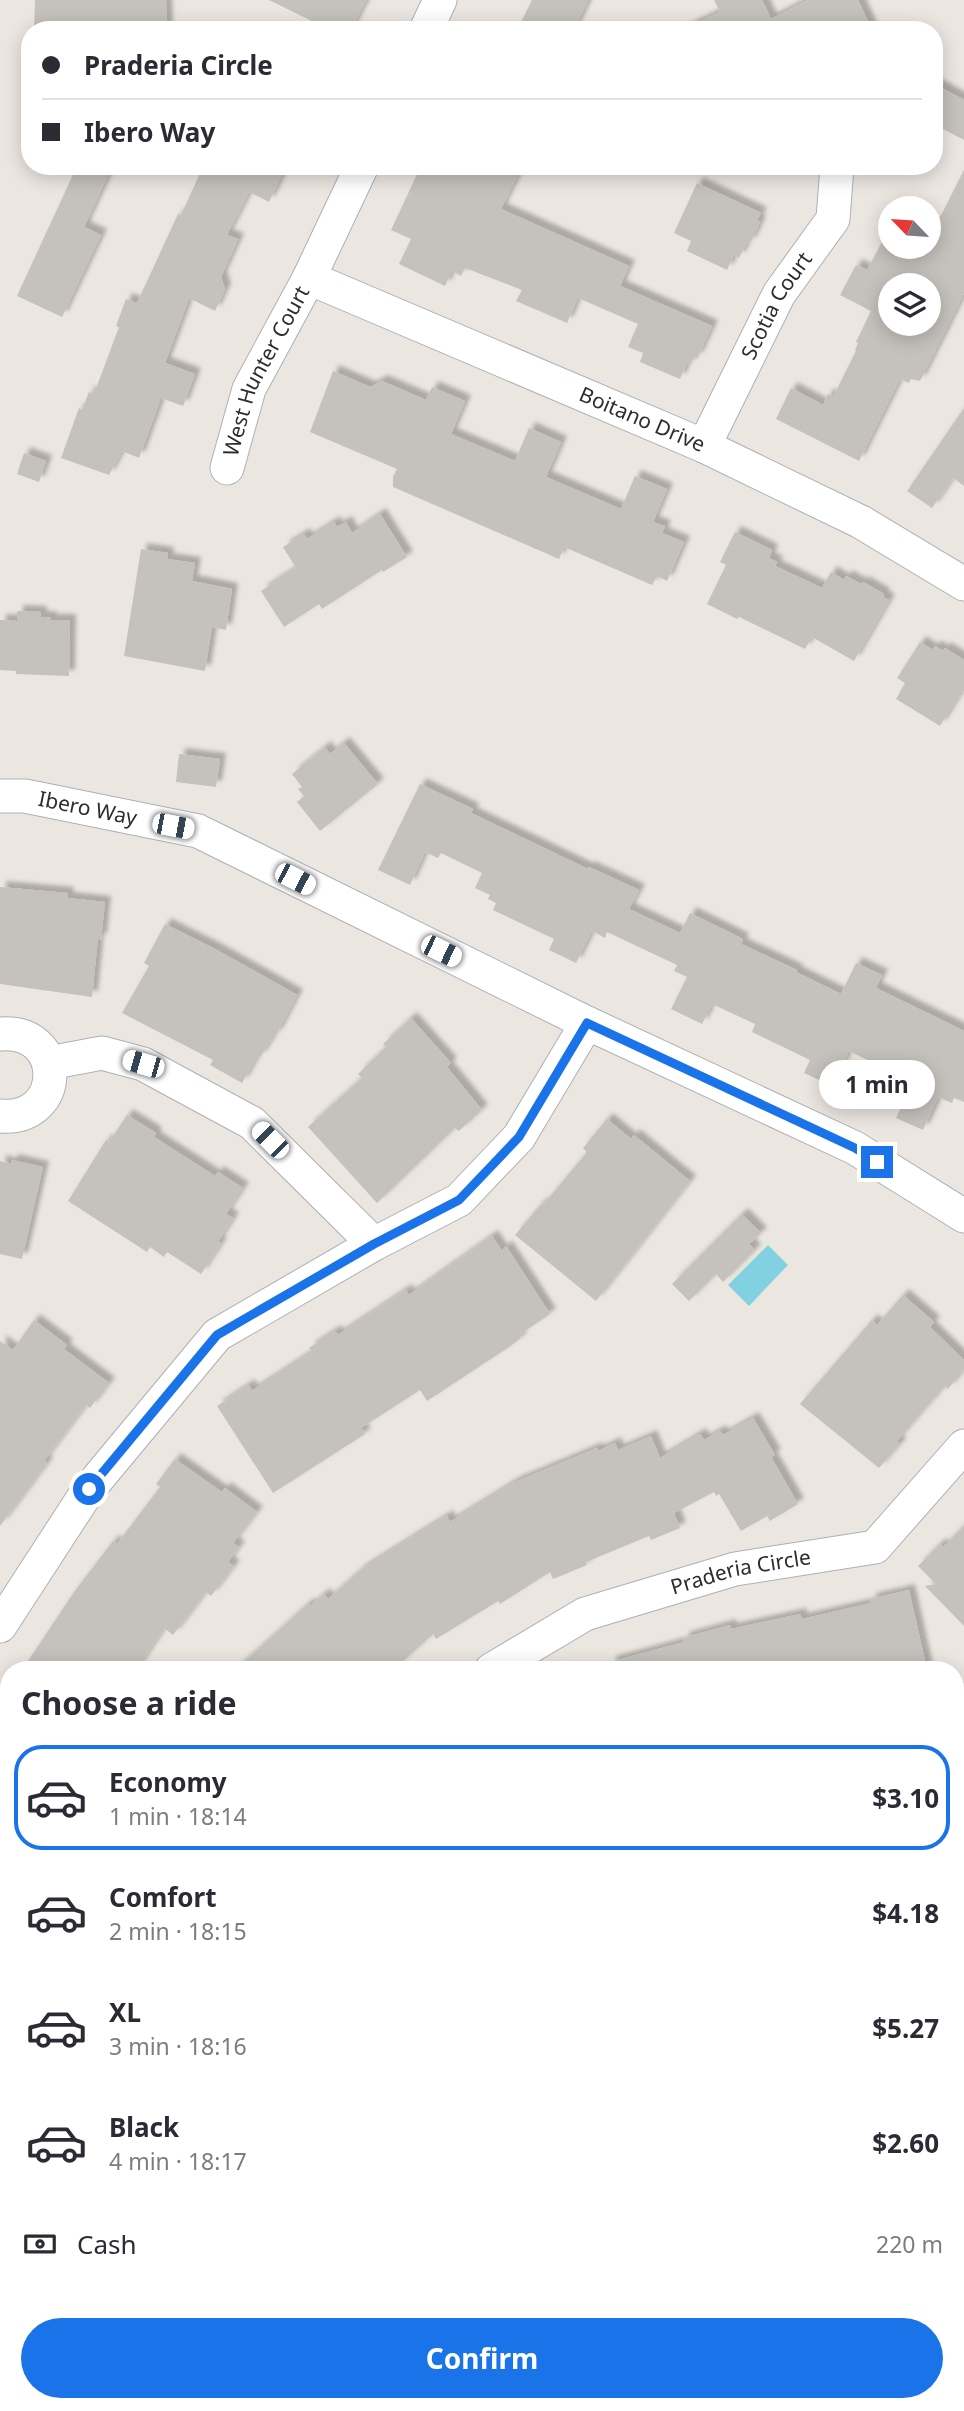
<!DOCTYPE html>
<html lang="en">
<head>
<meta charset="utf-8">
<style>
  :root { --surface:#fff; --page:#f7f7f7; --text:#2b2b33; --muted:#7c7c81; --line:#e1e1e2; --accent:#1a73e8 }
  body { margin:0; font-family:"Noto Sans",sans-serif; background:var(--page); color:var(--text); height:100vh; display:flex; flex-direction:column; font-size:26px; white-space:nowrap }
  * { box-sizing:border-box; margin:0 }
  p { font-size:23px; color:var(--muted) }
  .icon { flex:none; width:38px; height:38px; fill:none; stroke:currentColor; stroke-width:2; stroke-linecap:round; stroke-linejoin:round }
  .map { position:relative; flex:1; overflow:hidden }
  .drawer { position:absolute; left:0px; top:1661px; width:964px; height:751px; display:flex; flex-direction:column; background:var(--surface); border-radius:28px 28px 0 0; box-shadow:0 4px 18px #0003 }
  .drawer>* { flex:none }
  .guide { position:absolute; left:21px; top:21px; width:922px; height:154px; border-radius:28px; box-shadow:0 4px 18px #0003; display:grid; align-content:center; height:154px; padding:0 21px; background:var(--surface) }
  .needle { width:46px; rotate:295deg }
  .tools { position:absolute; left:878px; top:196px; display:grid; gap:14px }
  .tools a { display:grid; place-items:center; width:63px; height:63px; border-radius:50%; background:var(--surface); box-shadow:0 4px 18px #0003; font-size:35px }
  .end { position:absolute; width:32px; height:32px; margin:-16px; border:9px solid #1a73e8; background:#fff; box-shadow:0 0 0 4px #fff }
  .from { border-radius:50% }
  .bubble { position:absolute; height:49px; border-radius:24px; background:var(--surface); box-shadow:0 4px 18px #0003; font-size:23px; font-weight:700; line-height:49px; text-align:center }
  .car { position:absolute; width:21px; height:42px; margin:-21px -10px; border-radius:9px; box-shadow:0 0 5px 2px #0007; background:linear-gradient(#fff 24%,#345 0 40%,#fff 0 76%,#345 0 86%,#fff 0) }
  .guide b { display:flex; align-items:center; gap:24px; height:66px; font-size:26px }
  .guide b+b { border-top:2px solid var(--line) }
  .guide i { width:18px; height:18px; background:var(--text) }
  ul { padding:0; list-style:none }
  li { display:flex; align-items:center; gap:21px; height:105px; margin:0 14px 10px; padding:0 7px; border:4px solid transparent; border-radius:28px }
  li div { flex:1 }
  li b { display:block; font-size:26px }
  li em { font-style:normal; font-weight:700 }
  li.active { border-color:var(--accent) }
  li>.icon { width:63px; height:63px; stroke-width:1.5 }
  h2 { padding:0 21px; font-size:32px; line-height:84px }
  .pay { display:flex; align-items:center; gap:18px; height:77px; padding:0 21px; font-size:26px }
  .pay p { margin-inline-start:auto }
  .button { display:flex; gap:14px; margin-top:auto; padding:14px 21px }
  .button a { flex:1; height:80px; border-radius:42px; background:var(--accent); color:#fff; font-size:28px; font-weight:700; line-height:80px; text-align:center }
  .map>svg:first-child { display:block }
</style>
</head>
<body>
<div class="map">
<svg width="964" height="2411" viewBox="0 0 964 2411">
  <defs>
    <filter id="shadow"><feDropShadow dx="6" dy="-6" stdDeviation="2" flood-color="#0004"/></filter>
  </defs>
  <rect width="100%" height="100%" fill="#ece6e1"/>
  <g fill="#bddca5">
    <path d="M964,1695V1774L956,1785V1699Z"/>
    <path d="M956,2228L964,2235V2359L956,2358Z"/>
    <path d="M0,2251H9V2297L0,2291Z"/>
    <path d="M168,2403H873L872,2411H174Z"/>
  </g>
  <path fill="#82d1e1" d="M768,1245L788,1265L749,1306L728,1285Z"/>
  <g fill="#c5c1bc" fill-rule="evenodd" filter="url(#shadow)">
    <path d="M35,0H166L167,30H34Z"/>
    <path d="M269,0H366L351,30H330Z"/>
    <path d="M532,0H588L574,30H517Z"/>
    <path d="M714,0H762L771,19L808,0H858L872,30H682L720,12Z"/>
    <path d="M934,84L964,100V140L934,124Z"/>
    <path d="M77,166H89L108,175L84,227L101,235L62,317L17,296Z"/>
    <path d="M197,166H286L269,202L249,192L227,235L238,239L221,277L225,289L215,311L189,298L165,363L195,374L183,406L161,398L139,458L122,451L109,475L61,458L79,408L82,410L89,392L94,394L119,327L116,326L126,299L137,303L178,214L181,215L202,169Z"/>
    <path d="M421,166H522L501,209L629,266L620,286L712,326L697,358L694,357L690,365L687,363L680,379L640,362L643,353L628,347L638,324L578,298L567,323L516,301L522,290L465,268L461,276L452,271L445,286L399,264L411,239L391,230Z"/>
    <path d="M964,170V293L920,381L911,379L909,383L900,379L859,461L776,419L791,388L823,405L828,394L833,397L856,351L855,350L858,343L856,342L871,311L840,295L856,265L867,270L891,225V247H929V232L932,233ZM891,285H929V324H891Z"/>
    <path d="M697,183L761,213L757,220L760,222L750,243L747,242L739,258L734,255L727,270L687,251L691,241L674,233Z"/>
    <path d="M333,371L370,387L382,381L426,400L432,387L465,401L451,434L515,461L529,428L561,442L546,477L621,509L635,476L667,489L653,522L665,526L662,533L684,542L667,581L657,576L652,585L564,547L559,559L393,487V477L397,469L310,432Z"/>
    <path d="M964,408V486L953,478L932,508L907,491Z"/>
    <path d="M24,453L46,461L39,482L17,474Z"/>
    <path d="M380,514L407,557L383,572L382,570L322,609L319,604L284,627L261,591L296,568L283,547L304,534L307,539L334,522L337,527L346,522L352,533Z"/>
    <path d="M735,532L772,550L769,558L777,562L775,566L822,588L831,572L844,580L846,576L861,584L863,582L884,594L883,597L889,600L854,661L812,637L805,649L739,617L737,619L707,604L726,565L720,562Z"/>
    <path d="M141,549L168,553L167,559L195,563L192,581L232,589L226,630L212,627L205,671L124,656Z"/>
    <path d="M17,611L41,612V617H51L50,620H70L69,676L16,674V671L0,670V620L17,621Z"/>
    <path d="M920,642L933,650L935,646L943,651L945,648L964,660V687L940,726L896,699L905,683L897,678Z"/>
    <path d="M344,743L378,784L320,831L297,802L304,796L298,789L302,787L292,774L325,747L330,754Z"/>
    <path d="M179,754L220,759L216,787L176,782Z"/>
    <path d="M420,784L473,809L471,813L588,869L589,867L639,890L629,909L680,933L690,913L743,939L741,944L797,970L796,972L841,994L856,963L882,975L876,988L964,1031V1102L954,1098L952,1103L938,1097L923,1130L896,1118L912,1082L849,1051L832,1086L804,1073L810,1060L752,1032L755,1024L712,1004L702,1024L671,1009L687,977L674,971L677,965L624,940L607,932L605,938L592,931L576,963L549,950L554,939L493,910L496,903L488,899L490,895L475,888L482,873L441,853L438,858L425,852L410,885L378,870Z"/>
    <path d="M0,887L68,893L67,898L105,902L101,940L98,938L92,997L0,984Z"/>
    <path d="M165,924L215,949L297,995L276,1035L274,1034L260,1057L257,1056L242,1083L210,1065L213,1060L122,1013L149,966L144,963Z"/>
    <path d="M411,1018L451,1063L447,1067L482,1110L459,1131L455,1128L377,1203L308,1127L362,1078L358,1074L386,1047L383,1044Z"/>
    <path d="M127,1115L156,1133L154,1137L215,1176L218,1172L243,1188L226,1214L233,1218L218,1242L221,1243L201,1274L167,1252L164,1257L150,1247L147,1252L68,1201L106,1140L109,1142Z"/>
    <path d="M607,1119L631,1139L634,1135L690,1181L596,1301L515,1235L541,1204L543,1205L587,1152L583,1148Z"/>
    <path d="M12,1160L43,1167L22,1259L0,1254V1161L11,1164Z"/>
    <path d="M742,1214L761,1233L749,1244L755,1250L723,1282L716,1274L689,1301L672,1284Z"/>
    <path d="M492,1236L502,1251L506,1246L550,1314L519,1335L521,1338L506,1349L427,1401L420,1390L361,1428L365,1434L273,1493L217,1406L249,1385L252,1391L312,1352L309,1348L335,1331L338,1335L406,1290L409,1295Z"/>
    <path d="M903,1295L934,1322L930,1327L964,1360V1370L948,1389L945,1386L920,1414L897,1441L900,1444L879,1468L800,1404L872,1320L877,1325Z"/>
    <path d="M34,1320L67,1345L64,1349L109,1383L90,1408L86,1405L44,1461L47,1463L0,1526V1341L13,1350Z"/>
    <path d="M753,1418L775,1455L771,1457L798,1504L770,1521L767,1516L741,1531L719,1494L716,1496L714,1492L674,1513L680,1528L651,1540L649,1536L586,1562L587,1565L553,1579L550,1572L500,1604L498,1601L436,1639L433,1634L393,1670H235L308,1604L310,1606L324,1594L328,1599L362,1569L413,1537L447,1516L450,1522L515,1482L597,1448L598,1451L615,1443L618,1450L651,1436L660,1458L700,1434L704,1440L720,1431L723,1435Z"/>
    <path d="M175,1459L222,1492L225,1488L257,1512L233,1543L239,1547L228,1562L234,1566L211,1596L206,1592L173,1635L164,1628L136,1670H22L74,1592L113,1541L117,1544L160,1487L156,1484Z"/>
    <path d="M964,1526V1626L925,1586L936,1584L918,1566L940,1544L943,1547Z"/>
    <path d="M909,1590L927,1670H611L610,1662L684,1642L683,1638L697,1634L730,1625L731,1629L800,1614L802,1619L871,1603L870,1599Z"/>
  </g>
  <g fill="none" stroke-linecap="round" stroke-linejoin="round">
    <g stroke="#adb0b7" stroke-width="35">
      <g id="minor">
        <path d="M426,30L440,0"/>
        <path id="s1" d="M309,278L704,446L861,522L964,584"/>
        <path id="s2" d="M704,446L779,294L833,219L837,166"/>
        <path id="s3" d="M227,468L249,389L309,278L362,166"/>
        <path id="s4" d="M0,796H25L198,831L587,1023L855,1148L964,1216"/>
        <path d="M0,1034C67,1028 66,1122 0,1116"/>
        <path d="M49,1063L102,1053L143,1064L252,1123L374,1244"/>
        <path d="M0,1626L89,1489L217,1335L374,1244L459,1200L519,1137L587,1023"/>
        <path id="s5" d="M491,1670L585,1614L735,1569L875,1547L964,1446"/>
        <path d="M0,1831L9,1840"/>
        <path d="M956,2389L964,2387"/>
        <path d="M829,2411L876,2403"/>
      </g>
    </g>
    <g stroke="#c4c4c4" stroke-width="40">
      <g id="major">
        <path d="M0,2118L9,2121"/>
        <path d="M466,2403L474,2411"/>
      </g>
    </g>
    <use href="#minor" stroke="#fff" stroke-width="33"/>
    <use href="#major" stroke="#e1bc72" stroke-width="38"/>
  </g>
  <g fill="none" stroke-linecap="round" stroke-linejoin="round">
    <path stroke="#1a73e8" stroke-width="9" d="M89,1489L217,1335L374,1244L459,1200L519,1137L587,1023L855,1148L877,1162"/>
  </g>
  <g text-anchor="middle" stroke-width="5" stroke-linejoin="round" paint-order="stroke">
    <g font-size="21" fill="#2d2d2d" stroke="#fff">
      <text dy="7" stroke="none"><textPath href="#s2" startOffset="158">Scotia Court</textPath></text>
      <text dy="7" stroke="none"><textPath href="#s3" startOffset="105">West Hunter Court</textPath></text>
      <text dy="7" stroke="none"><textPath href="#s1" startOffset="362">Boitano Drive</textPath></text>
      <text dy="7" stroke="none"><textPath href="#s4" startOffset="89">Ibero Way</textPath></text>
      <text dy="7" stroke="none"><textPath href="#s5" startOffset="271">Praderia Circle</textPath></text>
    </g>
  </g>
</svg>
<div class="tools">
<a><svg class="needle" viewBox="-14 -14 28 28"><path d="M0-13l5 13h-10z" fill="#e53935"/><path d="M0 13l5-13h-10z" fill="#7c7c81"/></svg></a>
<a><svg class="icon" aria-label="layers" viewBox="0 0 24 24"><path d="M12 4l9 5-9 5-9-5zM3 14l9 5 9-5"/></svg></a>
</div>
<i class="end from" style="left:89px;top:1489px"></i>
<i class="end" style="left:877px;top:1162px"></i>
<div class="bubble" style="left:819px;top:1060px;width:116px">1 min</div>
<i class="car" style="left:173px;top:826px;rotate:101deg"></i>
<i class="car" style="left:295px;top:879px;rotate:117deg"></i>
<i class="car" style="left:441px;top:951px;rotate:116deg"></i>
<i class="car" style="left:143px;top:1064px;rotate:286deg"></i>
<i class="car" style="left:270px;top:1140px;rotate:315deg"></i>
<div class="guide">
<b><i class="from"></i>Praderia Circle</b>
<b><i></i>Ibero Way</b>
</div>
<section class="drawer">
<h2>Choose a ride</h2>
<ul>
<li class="active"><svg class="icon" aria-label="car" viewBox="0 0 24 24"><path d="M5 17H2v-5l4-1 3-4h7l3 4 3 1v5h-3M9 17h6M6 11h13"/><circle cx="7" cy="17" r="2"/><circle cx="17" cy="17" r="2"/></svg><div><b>Economy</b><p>1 min · 18:14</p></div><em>$3.10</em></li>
<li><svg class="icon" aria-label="car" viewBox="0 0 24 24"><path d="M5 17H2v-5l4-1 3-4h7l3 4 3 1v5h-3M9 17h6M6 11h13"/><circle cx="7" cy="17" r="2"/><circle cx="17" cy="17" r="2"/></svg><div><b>Comfort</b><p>2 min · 18:15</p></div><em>$4.18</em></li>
<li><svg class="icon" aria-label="car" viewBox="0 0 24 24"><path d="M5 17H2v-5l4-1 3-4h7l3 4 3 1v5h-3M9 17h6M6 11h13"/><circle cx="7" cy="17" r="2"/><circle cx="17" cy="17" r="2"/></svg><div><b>XL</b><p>3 min · 18:16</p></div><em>$5.27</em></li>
<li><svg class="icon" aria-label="car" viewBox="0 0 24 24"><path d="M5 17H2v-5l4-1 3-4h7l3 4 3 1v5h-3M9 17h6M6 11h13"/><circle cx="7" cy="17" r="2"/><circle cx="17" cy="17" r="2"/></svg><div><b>Black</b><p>4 min · 18:17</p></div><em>$2.60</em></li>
</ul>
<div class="pay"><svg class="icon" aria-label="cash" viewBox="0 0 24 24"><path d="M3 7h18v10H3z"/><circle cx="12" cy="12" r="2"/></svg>Cash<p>220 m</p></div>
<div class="button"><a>Confirm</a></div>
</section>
</div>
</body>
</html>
